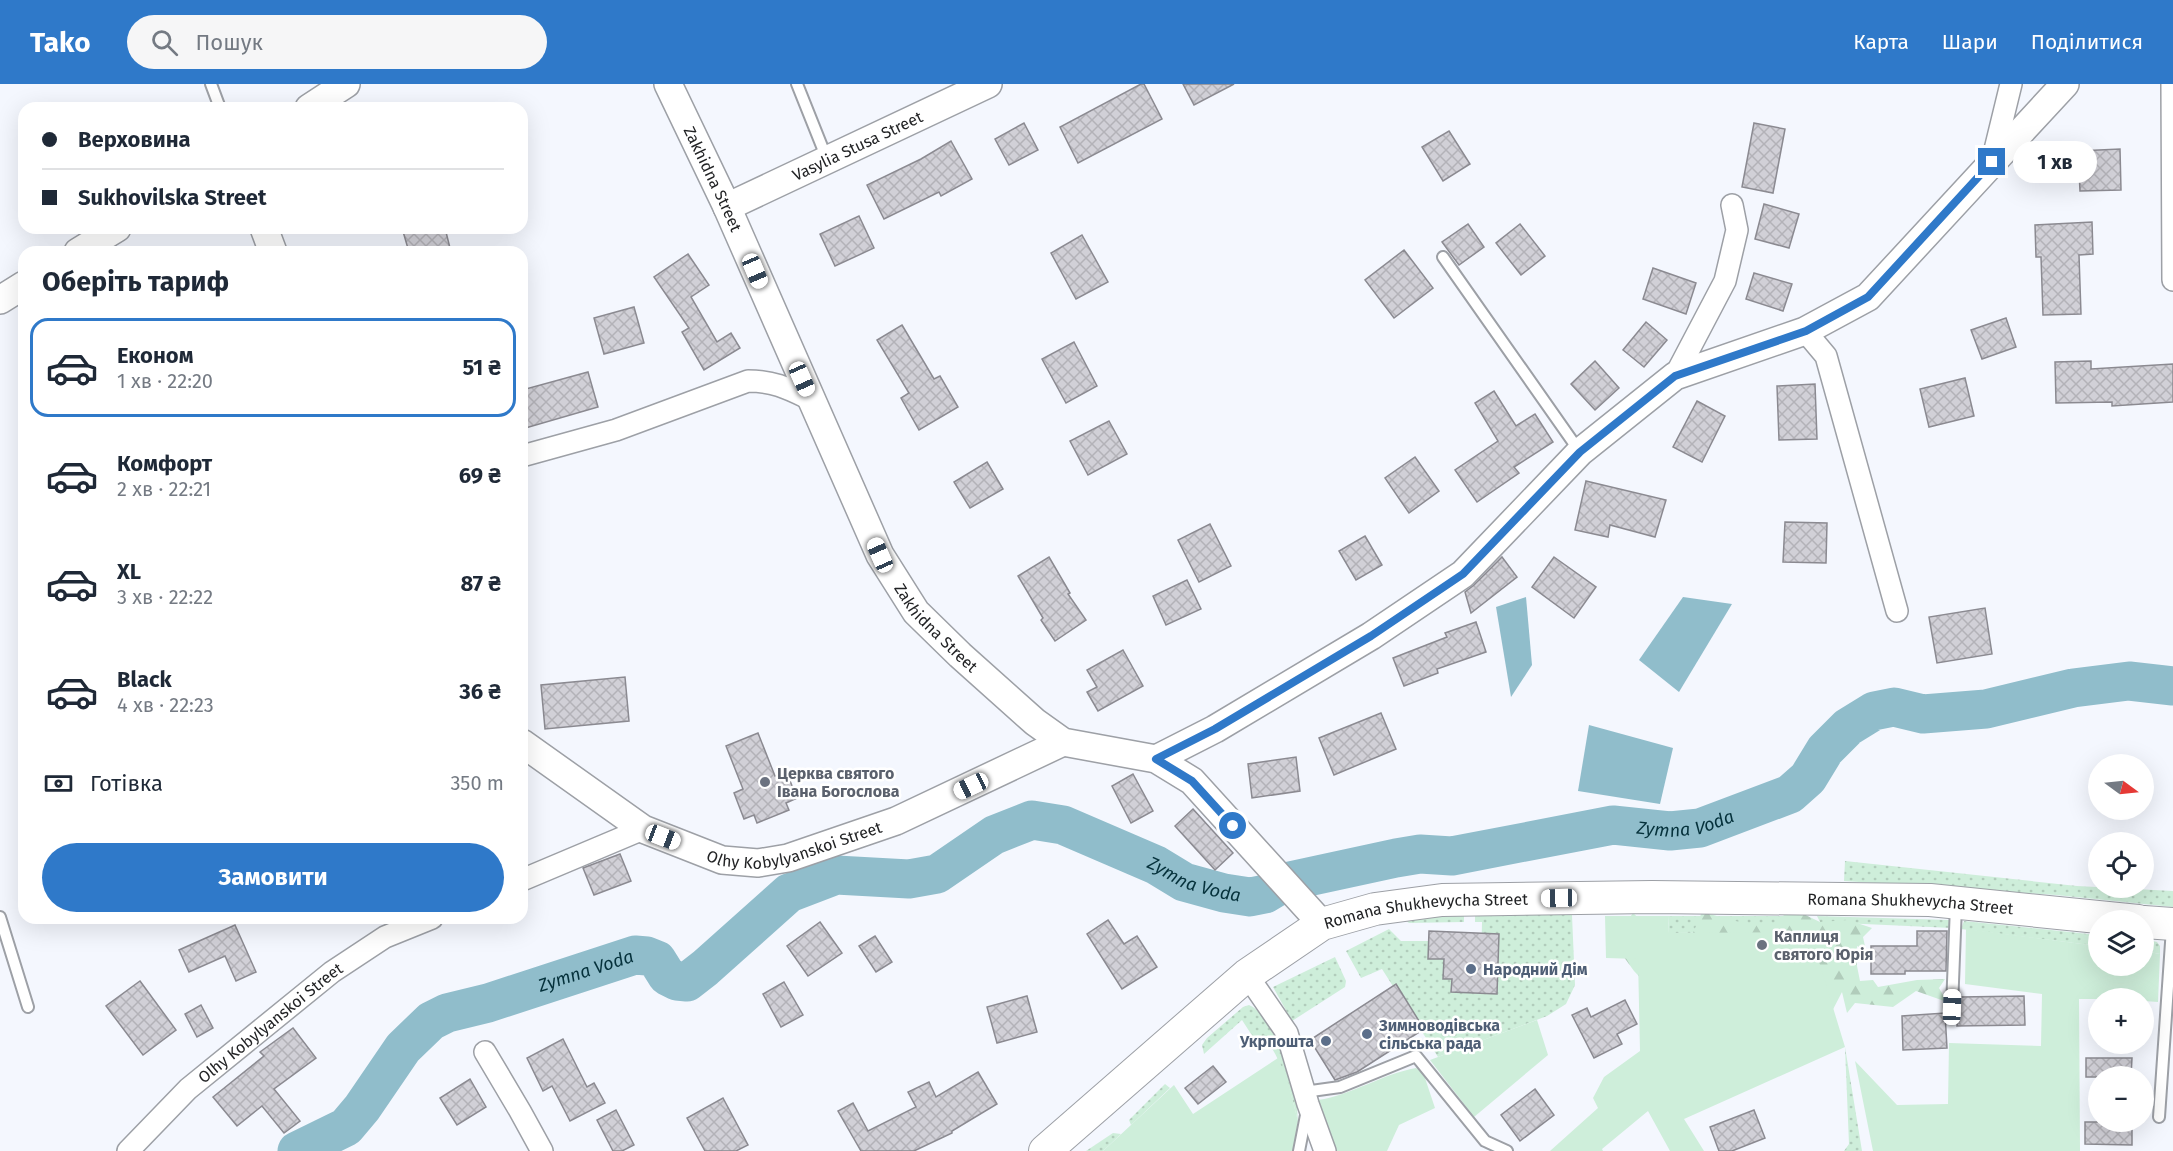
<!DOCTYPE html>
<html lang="uk">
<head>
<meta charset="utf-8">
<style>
  :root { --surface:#fff; --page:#f6f6f7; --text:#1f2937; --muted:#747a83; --line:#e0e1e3; --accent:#2f79c9 }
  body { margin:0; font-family:"Fira Sans",sans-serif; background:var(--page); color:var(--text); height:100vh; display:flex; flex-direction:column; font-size:22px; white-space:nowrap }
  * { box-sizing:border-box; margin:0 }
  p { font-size:20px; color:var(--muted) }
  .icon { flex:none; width:33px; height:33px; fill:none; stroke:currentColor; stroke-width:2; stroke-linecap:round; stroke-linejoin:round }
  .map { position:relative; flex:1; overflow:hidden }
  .details { position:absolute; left:18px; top:162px; width:510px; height:678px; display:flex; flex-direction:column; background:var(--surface); border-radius:18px; box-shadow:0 6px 24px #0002 }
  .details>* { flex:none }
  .banner { position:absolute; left:18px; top:18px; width:510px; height:132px; border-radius:18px; box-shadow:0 6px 24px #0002; display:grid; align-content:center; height:132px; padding:0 24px; background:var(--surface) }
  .needle { width:39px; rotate:105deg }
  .tools { position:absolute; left:2088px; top:670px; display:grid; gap:12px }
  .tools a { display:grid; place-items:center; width:66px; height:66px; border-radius:50%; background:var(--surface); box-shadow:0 6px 24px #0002; font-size:30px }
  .end { position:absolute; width:27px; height:27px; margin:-14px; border:8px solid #2f79c9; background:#fff; box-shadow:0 0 0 3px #fff }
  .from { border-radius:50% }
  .bubble { position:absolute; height:42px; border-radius:21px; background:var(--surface); box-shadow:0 6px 24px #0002; font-size:20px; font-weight:700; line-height:42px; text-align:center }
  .car { position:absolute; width:18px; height:36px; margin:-18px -9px; border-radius:8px; box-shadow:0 0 4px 2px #0007; background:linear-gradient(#fff 24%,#345 0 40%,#fff 0 76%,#345 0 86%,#fff 0) }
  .banner b { display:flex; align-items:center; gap:21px; height:57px; font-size:22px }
  .banner b+b { border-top:2px solid var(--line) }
  .banner i { width:15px; height:15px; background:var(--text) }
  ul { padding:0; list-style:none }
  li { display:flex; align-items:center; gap:18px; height:99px; margin:0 12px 9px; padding:0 12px; border:3px solid transparent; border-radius:18px }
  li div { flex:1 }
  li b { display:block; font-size:22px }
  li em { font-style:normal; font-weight:700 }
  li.current { border-color:var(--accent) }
  li>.icon { width:54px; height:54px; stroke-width:1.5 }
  h2 { padding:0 24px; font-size:27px; line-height:72px }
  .pay { display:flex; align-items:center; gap:15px; height:66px; padding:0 24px; font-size:22px }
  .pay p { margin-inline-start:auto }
  .cta { display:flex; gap:12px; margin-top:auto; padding:12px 24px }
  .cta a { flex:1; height:69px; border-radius:36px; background:var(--accent); color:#fff; font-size:24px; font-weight:700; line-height:69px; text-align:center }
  header { display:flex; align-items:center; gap:36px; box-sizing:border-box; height:84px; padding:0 30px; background:var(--accent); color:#fff }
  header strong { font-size:28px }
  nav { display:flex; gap:33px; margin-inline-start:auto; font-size:21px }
  .search { width:420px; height:54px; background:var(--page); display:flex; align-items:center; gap:15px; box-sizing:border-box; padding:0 21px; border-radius:33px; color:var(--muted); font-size:22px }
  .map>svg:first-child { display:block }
</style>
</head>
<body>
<header>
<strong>Tako</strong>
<div class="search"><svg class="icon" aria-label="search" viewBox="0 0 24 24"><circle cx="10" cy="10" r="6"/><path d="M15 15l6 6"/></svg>Пошук</div>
<nav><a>Карта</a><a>Шари</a><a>Поділитися</a></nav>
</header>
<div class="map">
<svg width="2173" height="1067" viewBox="0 0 2173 1067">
  <defs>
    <pattern id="grass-dots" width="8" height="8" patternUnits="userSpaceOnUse" patternTransform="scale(1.5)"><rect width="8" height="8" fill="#ceeeda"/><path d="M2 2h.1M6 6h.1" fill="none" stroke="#b1ccbb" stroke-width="1.8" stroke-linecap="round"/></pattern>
    <pattern id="forest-firs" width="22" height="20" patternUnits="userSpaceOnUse" patternTransform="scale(1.5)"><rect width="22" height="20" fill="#ceeeda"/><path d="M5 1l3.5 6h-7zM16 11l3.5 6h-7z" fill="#b1ccbb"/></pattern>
    <pattern id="building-cross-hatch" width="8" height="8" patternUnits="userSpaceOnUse" patternTransform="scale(1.5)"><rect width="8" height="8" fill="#d1d0d7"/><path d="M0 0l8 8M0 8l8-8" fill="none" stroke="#b3b2b8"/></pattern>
  </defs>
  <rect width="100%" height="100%" fill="#f4f7fe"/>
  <g fill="url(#grass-dots)">
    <path d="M1845,777L2077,802L2173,807V823L2056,811L1844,797Z"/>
    <path d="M1448,830H1464V838L1409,839L1406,837Z"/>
    <path d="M1475,830L1572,831L1575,901L1566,920L1547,932L1438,973L1382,885L1361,894L1346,867L1389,845L1401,857H1436L1481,884L1482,838H1475Z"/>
    <path d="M1668,832H1807L1810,848L1669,849Z"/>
    <path d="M1817,832L1949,836L1952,844L1820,838Z"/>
    <path d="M1964,837L2098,851V862L1961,845Z"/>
    <path d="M2144,855L2157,858L2160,862V870L2144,867Z"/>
    <path d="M1335,873L1346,897L1345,903L1292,937L1273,903Z"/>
    <path d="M1249,921C1270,929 1290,979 1294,1000C1297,1012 1297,1025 1298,1037C1291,1010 1285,985 1270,961L1262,967L1242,936L1204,970L1202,961L1207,954L1243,923Z"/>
    <path d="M1845,963L1862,1067H1844L1849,1060Z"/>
    <path d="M1165,1000L1170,1004L1131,1041L1129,1036Z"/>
    <path d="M1113,1049L1121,1050L1103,1067H1086Z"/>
  </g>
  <path fill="url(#forest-firs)" d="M1791,824L1820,838L1848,836L1872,844L1863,853L1866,867L1857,862V882L1860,897L1873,896L1878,903L1917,896L1945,895L1939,904L1947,918L1916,907L1893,923L1855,919L1847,929L1842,908L1827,937L1664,919L1634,887L1613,858L1633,829L1647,842L1690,856L1702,828L1747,840H1775Z"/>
  <g fill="#ceeeda">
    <path d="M1605,832H1668L1669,849L1810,848L1845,963L1684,1035L1704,1067H1670L1648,1027L1602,1065L1603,1067H1550L1598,1024L1593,1014L1604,993L1640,967L1638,875L1606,874Z"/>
    <path d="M1966,845L2098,862V882H2144V867L2160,870L2158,918L2144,917V915H2079L2080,1067H1873L1855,977L1897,1021L1948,1020L1949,959L2041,962L2042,910L1965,900Z"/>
    <path d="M1537,936L1548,971L1474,1033L1430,976Z"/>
    <path d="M1278,974L1287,995L1298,1037L1293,1067H1103L1174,1001L1193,1030Z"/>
    <path d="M1416,984L1423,988L1435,1024L1399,1041L1387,1067H1332L1316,1027L1318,1016C1352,1011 1382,990 1416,984Z"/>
  </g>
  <g fill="#90bdcb">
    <path d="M1526,513L1532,581L1511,613L1496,523Z"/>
    <path d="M1683,513L1732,520L1679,608L1639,576Z"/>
    <path d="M1589,641L1673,664L1660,720L1578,707Z"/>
  </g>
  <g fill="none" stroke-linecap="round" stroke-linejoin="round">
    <path stroke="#90bdcb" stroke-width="39" id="s1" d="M297,1067L346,1043L362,1024L403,964L431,937L447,929L488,919L635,871L647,872L657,876L667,892L677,897L687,898L705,884L789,809L836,791L909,795L937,790L994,751L1032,736L1063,741L1156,781L1184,798L1224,809L1250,813L1265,810L1285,798L1396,774L1420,770L1452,772L1613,741L1670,747L1700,744L1790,710L1808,694L1825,666L1848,643L1874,627L1894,623L1923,630L1986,625L2073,604L2129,597L2173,602"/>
  </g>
  <g fill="url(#building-cross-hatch)" stroke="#8b8a91" stroke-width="1.5">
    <path d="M1141,0H1144L1162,35L1078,79L1060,43Z"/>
    <path d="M1183,0H1234L1194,21Z"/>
    <path d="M1024,39L1038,66L1009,81L995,55Z"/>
    <path d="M1754,39L1785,45L1773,109L1742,103Z"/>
    <path d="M1449,47L1470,80L1443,97L1422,63Z"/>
    <path d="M951,57L972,95L941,112L939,108L884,135L867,101L921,75Z"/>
    <path d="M2120,65L2121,106L2080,107L2078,67Z"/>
    <path d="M1764,120L1799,130L1789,164L1755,155Z"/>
    <path d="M859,132L874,164L835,182L820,150Z"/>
    <path d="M2092,138L2093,170L2079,171L2081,230L2043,231L2041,173H2036L2035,141Z"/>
    <path d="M1468,140L1484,163L1459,181L1442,158Z"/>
    <path d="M1520,140L1545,172L1521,191L1496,159Z"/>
    <path d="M402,144H445L451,168H409Z"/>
    <path d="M1082,151L1108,198L1076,215L1051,169Z"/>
    <path d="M1404,166L1433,204L1394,234L1365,196Z"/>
    <path d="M688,170L709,201L691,213L717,258L731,249L740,264L704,286L682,248L689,244L654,193Z"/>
    <path d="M1653,184L1696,199L1686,230L1643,215Z"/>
    <path d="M1754,189L1792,200L1783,227L1746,215Z"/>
    <path d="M634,223L644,259L604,270L594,234Z"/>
    <path d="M2006,234L2016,263L1982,275L1971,246Z"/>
    <path d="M1646,238L1667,256L1644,283L1623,266Z"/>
    <path d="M902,241L934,295L940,292L958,323L919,346L901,314L909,309L877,256Z"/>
    <path d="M1074,258L1097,302L1066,319L1042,275Z"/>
    <path d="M1595,277L1619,304L1595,326L1571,300Z"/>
    <path d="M2091,277V285L2173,280V318L2112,322V318L2056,319L2055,278Z"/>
    <path d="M588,288L598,323L522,345V306Z"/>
    <path d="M1965,294L1974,332L1929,343L1920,305Z"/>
    <path d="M1815,300L1817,355L1779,356L1777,302Z"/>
    <path d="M1494,307L1516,342L1535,330L1553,358L1514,383L1519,389L1477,418L1455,386L1498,357L1475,319Z"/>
    <path d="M1697,317L1725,332L1702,378L1673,363Z"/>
    <path d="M1109,337L1127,370L1088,391L1070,357Z"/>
    <path d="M1415,373L1439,407L1409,429L1385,394Z"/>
    <path d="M987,378L1003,405L970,424L954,398Z"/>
    <path d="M1586,397L1666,416L1655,453L1610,441L1608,453L1575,446Z"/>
    <path d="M1785,438L1827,439L1826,479L1783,478Z"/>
    <path d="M1210,440L1231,482L1199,498L1178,456Z"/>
    <path d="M1365,452L1382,481L1356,496L1339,467Z"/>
    <path d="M1049,473L1070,509L1068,510L1086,536L1055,557L1041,536L1043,534L1018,492Z"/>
    <path d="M1502,473L1517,493L1471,529L1465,508L1474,501Z"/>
    <path d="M1554,473L1596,503L1574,534L1532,503Z"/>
    <path d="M1187,496L1201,525L1166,541L1153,512Z"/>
    <path d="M1985,524L1992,570L1937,579L1929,533Z"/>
    <path d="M1476,538L1486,568L1437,585L1438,589L1404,602L1393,574L1447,553L1445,549Z"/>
    <path d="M1123,566L1143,602L1098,627L1087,608L1097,603L1087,586Z"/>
    <path d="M625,593L629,637L545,645L541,601Z"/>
    <path d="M1381,629L1396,665L1334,691L1319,654Z"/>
    <path d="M758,649L775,692L786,687L797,714L786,719L789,726L757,739L754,731L744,735L734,709L743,705L726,662Z"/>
    <path d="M1296,673L1300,707L1252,714L1248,680Z"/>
    <path d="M1133,690L1153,727L1131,739L1112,702Z"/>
    <path d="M1193,725L1233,769L1215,786L1175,742Z"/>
    <path d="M620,770L631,797L594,811L583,784Z"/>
    <path d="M1108,836L1124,860L1137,852L1157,883L1122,905L1087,850Z"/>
    <path d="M820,838L842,869L808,892L787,862Z"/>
    <path d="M235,841L256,888L236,897L225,872L189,888L179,866Z"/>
    <path d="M1429,847L1499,850L1497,910L1451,908L1452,895H1443L1444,875H1428Z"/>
    <path d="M1917,847H1947L1946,887H1905V890H1871V862H1917Z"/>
    <path d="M875,852L892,878L876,888L859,862Z"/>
    <path d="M140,897L176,946L143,971L106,922Z"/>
    <path d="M784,898L803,931L781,943L763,910Z"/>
    <path d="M1396,900L1424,945L1357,988L1335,996L1310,956Z"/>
    <path d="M1027,912L1037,948L997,959L987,923Z"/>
    <path d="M2024,912L2025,941L1957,942L1960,913Z"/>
    <path d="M1625,916L1637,940L1617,950L1622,960L1594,974L1572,931L1587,924L1591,933Z"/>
    <path d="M201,921L213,944L197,953L185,930Z"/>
    <path d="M1945,929L1947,964L1903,966L1902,932Z"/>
    <path d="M293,944L316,974L274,1005L300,1037L284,1049L262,1022L237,1042L213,1013L264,972L260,968Z"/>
    <path d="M563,955L587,1003L594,999L605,1019L570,1037L552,1002L543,1007L527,974Z"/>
    <path d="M2086,974H2132L2131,993H2086Z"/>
    <path d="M1213,982L1226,998L1198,1020L1185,1004Z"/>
    <path d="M978,988L997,1020L952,1047V1049L914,1067H861L838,1027L853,1019L868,1047L916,1023L908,1008L929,998L936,1013Z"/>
    <path d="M470,995L486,1023L457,1041L440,1014Z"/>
    <path d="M1535,1005L1554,1031L1520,1057L1501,1031Z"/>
    <path d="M723,1014L748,1061L736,1067H705L687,1034Z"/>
    <path d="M616,1026L634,1061L622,1067H613L597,1036Z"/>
    <path d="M1754,1026L1765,1054L1732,1067H1719L1710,1043Z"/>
    <path d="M2085,1038H2132V1061L2085,1060Z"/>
  </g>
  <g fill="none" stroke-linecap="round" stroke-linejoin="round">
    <g stroke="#9da0a6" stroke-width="14">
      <g id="service">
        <path d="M211,0L220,24"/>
        <path d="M797,0L827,75"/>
        <path d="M1443,173L1580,368"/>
        <path d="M0,833L28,923"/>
        <path d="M1952,923L1956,822"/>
        <path d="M1304,1008L1340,1003L1416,972L1485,1057L1507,1067"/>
        <path d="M2159,1033L2172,844"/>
        <path d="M1299,1067L1307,1026"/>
      </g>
    </g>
    <g stroke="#9da0a6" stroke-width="24">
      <g id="minor">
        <path d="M2172,0L2173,196"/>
        <path d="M1992,78L2011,0"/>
        <path d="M1805,247L1826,272L1897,527"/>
        <path d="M1675,292L1725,197L1737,146L1732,121"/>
        <path d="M522,372L616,346L748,297C775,297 789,305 812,316"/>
        <path d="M522,796L643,745"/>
        <path d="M1247,891L1287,949L1308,1020L1325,1067"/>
        <path d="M485,968L520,1027L542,1067"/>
        <path id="s2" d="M128,1067L188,1005L332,888L385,853L432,834"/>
      </g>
    </g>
    <g stroke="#9da0a6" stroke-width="30">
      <g id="tertiary">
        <path id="s3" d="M668,0L727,123L880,471L916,528L960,571L1035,638L1063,658L1156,675L1192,697L1322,840"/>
        <path d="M309,24L346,0"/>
        <path id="s4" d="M727,123L988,0"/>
        <path d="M264,144L273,168"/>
        <path d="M78,168L117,144"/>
        <path d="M0,216L24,201"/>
        <path id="s5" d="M522,659L643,745L722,776L758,779L788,774L896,737L1063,658"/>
        <path d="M1156,675L1215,645L1371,552L1463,490L1580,368L1675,292L1805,247L1868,213L2065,0"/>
      </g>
    </g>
    <g stroke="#9da0a6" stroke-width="34">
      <g id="secondary">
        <path d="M2144,838L2173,840"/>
        <path id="s6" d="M1045,1067L1247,891L1322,840L1375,825L1442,816L1652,813L1930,816L2138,837"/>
      </g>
    </g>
    <use href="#service" stroke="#fff" stroke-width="10"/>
    <use href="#minor" stroke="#fff" stroke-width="21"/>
    <use href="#tertiary" stroke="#fff" stroke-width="27"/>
    <use href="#secondary" stroke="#fff" stroke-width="32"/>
  </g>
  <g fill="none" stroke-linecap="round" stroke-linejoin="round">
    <path stroke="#2f79c9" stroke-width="8" d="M1233,742L1192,697L1156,675L1215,645L1371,552L1463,490L1580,368L1675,292L1806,247L1868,213L1992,78"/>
  </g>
  <g fill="#6b7280" stroke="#fff" stroke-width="2">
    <circle cx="765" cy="698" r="6"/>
    <circle cx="1762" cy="861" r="6"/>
  </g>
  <g fill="#5c6f8a" stroke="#fff" stroke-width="2">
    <circle cx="1471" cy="885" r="6"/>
    <circle cx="1367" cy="950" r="6"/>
    <circle cx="1326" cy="957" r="6"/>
  </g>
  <g text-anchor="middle" stroke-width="5" stroke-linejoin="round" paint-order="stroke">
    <g font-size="16" fill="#222325" stroke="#fff">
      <text dy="6" stroke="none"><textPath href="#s4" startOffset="144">Vasylia Stusa Street</textPath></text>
      <text dy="6" stroke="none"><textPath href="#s3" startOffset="105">Zakhidna Street</textPath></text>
      <text dy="6" stroke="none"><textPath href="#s3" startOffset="609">Zakhidna Street</textPath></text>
      <text dy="6" stroke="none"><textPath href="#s5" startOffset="308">Olhy Kobylyanskoi Street</textPath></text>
      <text dy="6" stroke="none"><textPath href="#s6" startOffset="950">Romana Shukhevycha Street</textPath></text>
      <text dy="6" stroke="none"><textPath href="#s6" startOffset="464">Romana Shukhevycha Street</textPath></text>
      <text dy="6" stroke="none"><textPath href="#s2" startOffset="192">Olhy Kobylyanskoi Street</textPath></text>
    </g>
    <g font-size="16" font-weight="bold" fill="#5b616d" stroke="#fff" text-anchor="start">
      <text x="777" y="695">Церква святого<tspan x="777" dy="18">Івана Богослова</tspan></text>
      <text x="1774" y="858">Каплиця<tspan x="1774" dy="18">святого Юрія</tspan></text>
    </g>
    <g font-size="16" font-weight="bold" fill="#4e5e75" stroke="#fff" text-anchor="start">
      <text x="1483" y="891">Народний Дім</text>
      <text x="1379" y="947">Зимноводівська<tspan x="1379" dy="18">сільська рада</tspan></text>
      <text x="1314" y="963" text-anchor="end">Укрпошта</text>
    </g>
    <g font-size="18" font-style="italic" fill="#05313b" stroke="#fff">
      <text dy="6" stroke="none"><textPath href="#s1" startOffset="1545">Zymna Voda</textPath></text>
      <text dy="6" stroke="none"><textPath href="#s1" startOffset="1040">Zymna Voda</textPath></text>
      <text dy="6" stroke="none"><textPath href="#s1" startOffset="354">Zymna Voda</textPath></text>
    </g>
  </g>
</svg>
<div class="tools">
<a><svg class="needle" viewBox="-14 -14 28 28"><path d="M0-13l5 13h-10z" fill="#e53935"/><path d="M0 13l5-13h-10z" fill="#747a83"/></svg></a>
<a><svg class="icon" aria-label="locate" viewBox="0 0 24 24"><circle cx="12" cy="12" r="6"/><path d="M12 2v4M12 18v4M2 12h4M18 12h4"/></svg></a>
<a><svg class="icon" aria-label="layers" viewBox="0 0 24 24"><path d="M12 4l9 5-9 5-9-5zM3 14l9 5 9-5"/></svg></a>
<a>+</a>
<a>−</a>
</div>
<i class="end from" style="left:1233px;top:742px"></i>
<i class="end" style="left:1992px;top:78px"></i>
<div class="bubble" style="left:2013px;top:57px;width:84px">1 хв</div>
<i class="car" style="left:755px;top:187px;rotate:157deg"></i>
<i class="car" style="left:802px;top:295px;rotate:156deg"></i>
<i class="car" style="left:880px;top:471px;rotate:336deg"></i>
<i class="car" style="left:971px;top:702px;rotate:245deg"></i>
<i class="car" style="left:663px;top:753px;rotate:111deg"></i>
<i class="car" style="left:1559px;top:814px;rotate:269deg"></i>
<i class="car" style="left:1952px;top:923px;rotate:2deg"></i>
<div class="banner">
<b><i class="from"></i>Верховина</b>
<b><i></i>Sukhovilska Street</b>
</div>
<section class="details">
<h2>Оберіть тариф</h2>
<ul>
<li class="current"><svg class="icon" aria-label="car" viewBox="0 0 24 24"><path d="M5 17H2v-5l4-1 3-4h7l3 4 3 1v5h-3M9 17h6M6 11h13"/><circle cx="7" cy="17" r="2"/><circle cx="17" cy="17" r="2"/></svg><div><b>Економ</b><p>1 хв · 22:20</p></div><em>51 ₴</em></li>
<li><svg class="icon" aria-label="car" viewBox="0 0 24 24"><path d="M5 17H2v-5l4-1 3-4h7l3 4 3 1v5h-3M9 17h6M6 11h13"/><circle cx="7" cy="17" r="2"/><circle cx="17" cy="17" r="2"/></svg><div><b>Комфорт</b><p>2 хв · 22:21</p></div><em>69 ₴</em></li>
<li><svg class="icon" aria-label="car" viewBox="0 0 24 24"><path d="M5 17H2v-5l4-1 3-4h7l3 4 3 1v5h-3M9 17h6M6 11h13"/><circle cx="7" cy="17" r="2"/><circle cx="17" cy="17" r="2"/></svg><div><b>XL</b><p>3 хв · 22:22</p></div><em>87 ₴</em></li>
<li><svg class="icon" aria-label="car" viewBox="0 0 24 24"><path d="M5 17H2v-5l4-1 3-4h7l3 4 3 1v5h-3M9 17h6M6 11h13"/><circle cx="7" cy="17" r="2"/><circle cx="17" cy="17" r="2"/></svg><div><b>Black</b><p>4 хв · 22:23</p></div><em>36 ₴</em></li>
</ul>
<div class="pay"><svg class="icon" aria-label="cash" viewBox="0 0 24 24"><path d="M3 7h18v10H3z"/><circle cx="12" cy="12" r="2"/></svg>Готівка<p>350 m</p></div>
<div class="cta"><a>Замовити</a></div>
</section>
</div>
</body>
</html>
